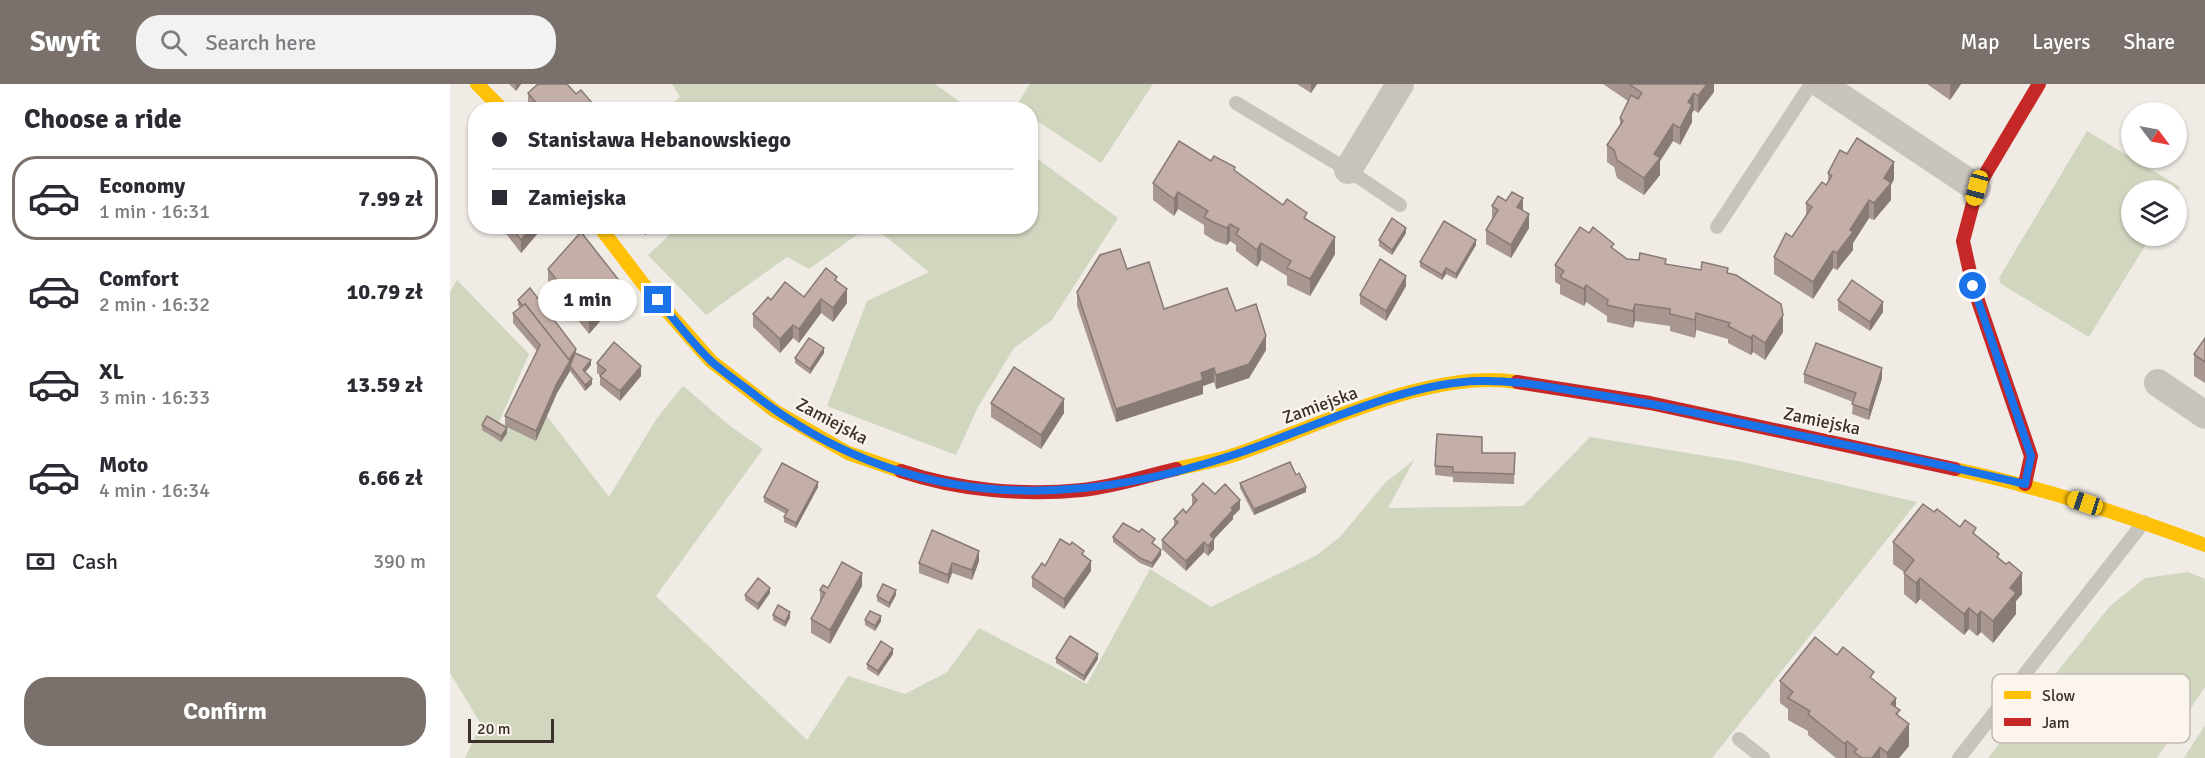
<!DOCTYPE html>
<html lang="en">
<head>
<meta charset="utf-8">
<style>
  :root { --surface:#fff; --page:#f2f2f3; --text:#2b2b33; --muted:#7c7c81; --line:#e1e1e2; --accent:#7a716c }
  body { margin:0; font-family:Signika,sans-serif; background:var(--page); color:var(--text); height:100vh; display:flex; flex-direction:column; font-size:22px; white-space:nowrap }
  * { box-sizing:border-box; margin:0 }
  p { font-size:20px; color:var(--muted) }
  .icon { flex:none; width:33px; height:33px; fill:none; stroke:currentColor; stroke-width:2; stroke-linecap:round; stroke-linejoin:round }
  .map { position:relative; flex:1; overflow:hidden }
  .panel { display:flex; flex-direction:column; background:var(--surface); width:450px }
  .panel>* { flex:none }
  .hud { position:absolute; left:18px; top:18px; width:570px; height:132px; border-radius:24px; box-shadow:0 2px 4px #0004; display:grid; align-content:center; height:132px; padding:0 24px; background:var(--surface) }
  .needle { width:39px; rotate:122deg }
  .buttons { position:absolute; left:1671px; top:18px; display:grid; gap:12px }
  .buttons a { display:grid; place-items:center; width:66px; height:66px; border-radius:50%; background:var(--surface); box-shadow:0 2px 4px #0004; font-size:30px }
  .scale { position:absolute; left:18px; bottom:15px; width:86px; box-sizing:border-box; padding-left:6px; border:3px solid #3b302b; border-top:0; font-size:16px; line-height:21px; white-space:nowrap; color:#3b302b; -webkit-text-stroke:4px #fbf5ee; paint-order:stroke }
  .end { position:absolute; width:27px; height:27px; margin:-14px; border:8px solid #1a73e8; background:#fff; box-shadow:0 0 0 3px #fff }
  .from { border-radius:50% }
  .bubble { position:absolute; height:42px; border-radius:21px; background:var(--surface); box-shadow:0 2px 4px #0004; font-size:20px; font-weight:700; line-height:42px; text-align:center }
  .car { position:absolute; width:18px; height:36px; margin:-18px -9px; border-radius:8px; box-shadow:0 0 4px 2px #0007; background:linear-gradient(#f5c518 24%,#345 0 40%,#f5c518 0 76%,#345 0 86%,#f5c518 0) }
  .hud b { display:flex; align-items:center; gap:21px; height:57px; font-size:22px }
  .hud b+b { border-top:2px solid var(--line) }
  .hud i { width:15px; height:15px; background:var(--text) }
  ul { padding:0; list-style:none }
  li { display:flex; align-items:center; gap:18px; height:84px; margin:0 12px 9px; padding:0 12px; border:3px solid transparent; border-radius:24px }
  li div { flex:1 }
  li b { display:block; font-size:22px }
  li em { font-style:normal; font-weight:700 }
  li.current { border-color:var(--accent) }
  li>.icon { width:54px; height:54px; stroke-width:1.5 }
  h2 { padding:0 24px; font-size:27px; line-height:72px }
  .pay { display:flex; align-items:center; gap:15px; height:66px; padding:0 24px; font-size:22px }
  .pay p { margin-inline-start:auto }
  .action { display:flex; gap:12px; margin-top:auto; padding:12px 24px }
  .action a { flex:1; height:69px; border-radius:24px; background:var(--accent); color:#fff; font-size:24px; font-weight:700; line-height:69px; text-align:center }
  header { display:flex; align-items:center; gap:36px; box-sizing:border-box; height:84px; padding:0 30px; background:var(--accent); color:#fff }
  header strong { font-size:28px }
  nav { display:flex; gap:33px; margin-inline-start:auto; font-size:21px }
  .search { width:420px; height:54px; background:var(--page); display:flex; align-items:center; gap:15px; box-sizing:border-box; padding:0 21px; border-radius:24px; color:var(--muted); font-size:22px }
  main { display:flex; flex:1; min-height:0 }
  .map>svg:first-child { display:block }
</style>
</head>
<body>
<header>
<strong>Swyft</strong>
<div class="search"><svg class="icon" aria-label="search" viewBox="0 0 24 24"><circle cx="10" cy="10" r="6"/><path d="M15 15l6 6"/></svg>Search here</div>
<nav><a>Map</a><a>Layers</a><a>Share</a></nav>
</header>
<main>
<section class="panel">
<h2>Choose a ride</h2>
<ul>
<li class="current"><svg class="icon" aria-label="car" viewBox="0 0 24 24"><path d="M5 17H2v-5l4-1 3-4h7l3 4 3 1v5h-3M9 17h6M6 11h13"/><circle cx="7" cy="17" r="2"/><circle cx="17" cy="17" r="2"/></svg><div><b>Economy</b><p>1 min · 16:31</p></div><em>7.99 zł</em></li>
<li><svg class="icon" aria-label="car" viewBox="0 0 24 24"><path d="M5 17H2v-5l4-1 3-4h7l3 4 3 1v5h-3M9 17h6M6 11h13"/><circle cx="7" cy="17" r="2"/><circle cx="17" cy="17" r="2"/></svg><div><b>Comfort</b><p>2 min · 16:32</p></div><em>10.79 zł</em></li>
<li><svg class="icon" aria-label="car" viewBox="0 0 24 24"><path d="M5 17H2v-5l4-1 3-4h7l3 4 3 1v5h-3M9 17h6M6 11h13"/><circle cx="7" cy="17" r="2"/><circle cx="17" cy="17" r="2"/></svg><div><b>XL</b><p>3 min · 16:33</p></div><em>13.59 zł</em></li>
<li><svg class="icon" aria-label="car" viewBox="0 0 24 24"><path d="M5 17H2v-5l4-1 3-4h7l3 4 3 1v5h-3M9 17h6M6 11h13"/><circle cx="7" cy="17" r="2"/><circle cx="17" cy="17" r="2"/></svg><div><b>Moto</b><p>4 min · 16:34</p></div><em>6.66 zł</em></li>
</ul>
<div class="pay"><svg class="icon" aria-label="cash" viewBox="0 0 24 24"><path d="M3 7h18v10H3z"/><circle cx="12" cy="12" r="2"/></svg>Cash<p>390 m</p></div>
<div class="action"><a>Confirm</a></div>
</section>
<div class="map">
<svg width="1755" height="674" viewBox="0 0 1755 674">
  <rect width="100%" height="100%" fill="#f0ebe5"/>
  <g fill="#d1d6bf">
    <path d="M222,0H485L520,25H215L230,13Z"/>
    <path d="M580,0H703L651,79L581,33L580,26L565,23Z"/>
    <path d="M1637,47L1730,103L1727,109L1726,106H1682V152H1701L1639,253L1551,200L1549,194Z"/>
    <path d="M581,70L668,134L602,236L564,264L528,323L506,371L377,322L417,217L479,188L424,143L580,142Z"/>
    <path d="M229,142H418V143L359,185L337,173L256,231L198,171Z"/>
    <path d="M7,196L79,270L49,338L86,357L97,332L159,413L207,334L233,302L280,342L313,365L206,512L357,656L398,592L455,610L497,588L529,544L637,600L700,485L761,523L867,471L890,453L936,398L964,376L938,424L1073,422L1140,353L1293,378L1467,418L1262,674H15L31,640L0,589V208Z"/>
    <path d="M1738,488L1755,495V603L1707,674H1538L1660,522L1695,494Z"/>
    <path d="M1755,641V674H1734Z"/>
  </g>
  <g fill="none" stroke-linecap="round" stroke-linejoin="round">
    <g stroke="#c9c3be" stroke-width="14">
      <path d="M786,19L898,86L950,121"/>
      <path d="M1267,143L1361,0"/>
      <path d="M1289,655L1313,674"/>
      <path d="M1509,674L1694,438"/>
    </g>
    <g stroke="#c9c3be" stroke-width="28">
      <path d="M1371,0L1527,104"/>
      <path d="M898,86L950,0"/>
      <path d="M1708,299L1755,331"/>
    </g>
    <g stroke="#ffc107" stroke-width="14">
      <path d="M27,0L53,26"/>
      <path d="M149,142L194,201L261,277L325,327L398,369L451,387"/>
      <path d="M726,385C746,380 766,377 784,371C865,344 981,284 1067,298"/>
      <path d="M1505,385C1590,403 1673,430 1755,461"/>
    </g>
    <g stroke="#c62828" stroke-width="14">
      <path d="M1067,298L1200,319L1505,385"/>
      <path d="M451,387C508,406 572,412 632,406C664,403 696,392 726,385"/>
      <path d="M1575,400L1581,372L1523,202L1513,157L1527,104L1589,0"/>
    </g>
  </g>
  <g fill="#a89690">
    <path d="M59,0H71L66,7Z"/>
    <path d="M847,0H867L861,9Z"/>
    <path d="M1153,0H1264V8L1248,29L1244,26L1242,29V38L1230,61L1223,57L1210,77V91L1194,111L1167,94L1164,83L1157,78V61L1170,43V34L1178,17Z"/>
    <path d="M1477,0H1511L1500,16Z"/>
    <path d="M78,9L126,10L143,26H84L78,18Z"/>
    <path d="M761,77L785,87L833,121L857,136L885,170L860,212L837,201V192L811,176L807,183L786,167V161L780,157L777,161L765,157L754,150V141L728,125L724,132L703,116V99Z"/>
    <path d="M1378,89L1444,95L1441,101V116L1424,136L1419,134L1403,159V166L1387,186L1383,184L1363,215L1324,190V173L1342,153L1356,133V119L1376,101L1378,98Z"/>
    <path d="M1042,122L1079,144L1061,174L1036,160V146L1042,136Z"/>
    <path d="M50,142H94L71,169Z"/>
    <path d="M187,142H204L195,151Z"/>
    <path d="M956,149L942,171L929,162V156Z"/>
    <path d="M1139,149L1177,175L1278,189L1333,248L1315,276L1303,268L1301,271L1278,259V255L1246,246L1245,254L1220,247V242L1185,237L1183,244L1157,238V232L1136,218L1134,222L1110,210V201L1105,198V181Z"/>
    <path d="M1026,161L1006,195L996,190L992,196L970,183V178Z"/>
    <path d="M98,185L171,213L139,250L98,199Z"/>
    <path d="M677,185L714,225L786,227L816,266L799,294L766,305L764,298L753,302V310L666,338L627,222V208Z"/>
    <path d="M387,198L397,219L383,238L371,229L349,259L343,254L330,269L303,243V230L321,216L354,213Z"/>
    <path d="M956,202L936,237L910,220V211Z"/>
    <path d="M68,216L126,269L141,281L135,288L142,300L135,307L120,287L107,309L86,357L55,342V332L87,267L63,239V229L70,224L68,221Z"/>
    <path d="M1388,216L1433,228L1420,247L1388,226Z"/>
    <path d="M1755,254V299L1744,292V270Z"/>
    <path d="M374,269L360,290L345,279V274Z"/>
    <path d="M147,279L191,292L170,317L150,301V291L147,289Z"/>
    <path d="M1354,290L1432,294L1419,336L1402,330L1403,318L1354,299Z"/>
    <path d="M541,319L614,329L591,365L541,333Z"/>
    <path d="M32,341L57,349L51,358L32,346Z"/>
    <path d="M1032,369H1065L1064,400L1003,398V393L985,391V382Z"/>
    <path d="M846,391L856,408L804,431L790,404V399Z"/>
    <path d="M368,403L346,444L334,438V433L336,430L314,418V413Z"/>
    <path d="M765,410L790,425L783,432V435L764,455V465L758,472L754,468L736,487L712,465V456L724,443V435L736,429L743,422L742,421V411Z"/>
    <path d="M1484,428L1526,451L1549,475L1572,510L1566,517V530L1543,559L1531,548L1527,552L1519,545L1514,551L1470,515L1466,520L1454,510V488L1443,480V458Z"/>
    <path d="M663,453L705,460H704L711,471L702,484L690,479L663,458Z"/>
    <path d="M634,472L641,487L614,525L582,503V493L595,482Z"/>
    <path d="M529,477L522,496L502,489L498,500L469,489V479Z"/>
    <path d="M412,502L380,560L361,549V535L370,519V506L378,504Z"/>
    <path d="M320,509L308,526L295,516V511Z"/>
    <path d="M446,511L439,524L427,517V512Z"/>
    <path d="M323,531L340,534L335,543L323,536Z"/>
    <path d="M415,536L431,537L425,547L415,541Z"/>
    <path d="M443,570L428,592L417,585V580Z"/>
    <path d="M1387,571L1424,596L1446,623L1459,662L1449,674H1386L1358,651V647L1338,636V625L1330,619V597Z"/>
    <path d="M606,574L648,575L634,597L606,579Z"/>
  </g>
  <g fill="#887a75">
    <path d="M66,0H71L66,7Z"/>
    <path d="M861,0H867L861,9Z"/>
    <path d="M1257,0H1264V8L1248,29V12Z"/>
    <path d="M1500,0H1511L1500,16Z"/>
    <path d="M1244,9V26L1242,29V38L1230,61V44L1238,18Z"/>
    <path d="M1223,40V57L1210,77V91L1194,111V94L1204,70Z"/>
    <path d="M1444,78V95L1441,101V116L1424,136V119L1434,94Z"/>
    <path d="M728,108V125L724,132V115Z"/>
    <path d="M1073,114V128L1067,123Z"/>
    <path d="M1419,116V134L1403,159V166L1387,186V169L1400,146Z"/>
    <path d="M1079,130V144L1061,174V161Z"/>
    <path d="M780,140V157L777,161V144Z"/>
    <path d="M82,142H94L71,169V156Z"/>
    <path d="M195,142H204L195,151Z"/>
    <path d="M956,144V149L942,171V166Z"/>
    <path d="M885,153V170L860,212V195Z"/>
    <path d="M1026,156V161L1006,195V190Z"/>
    <path d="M811,159V176L807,183V166Z"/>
    <path d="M1383,167V184L1363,215V198Z"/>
    <path d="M996,184V190L992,196V191Z"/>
    <path d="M956,192V202L936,237V227Z"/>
    <path d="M171,199V213L139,250V236Z"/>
    <path d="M1136,201V218L1134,222V205Z"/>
    <path d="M397,205V219L383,238V224Z"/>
    <path d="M371,215V229L349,259V245Z"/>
    <path d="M1433,218V228L1420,247V238Z"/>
    <path d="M1185,220V237L1183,244V227Z"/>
    <path d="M1246,229V246L1245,254V236Z"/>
    <path d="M1333,231V248L1315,276V259Z"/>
    <path d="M343,241V254L330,269V255Z"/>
    <path d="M1303,251V268L1301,271V254Z"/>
    <path d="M816,252V266L799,294L766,305V291Z"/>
    <path d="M374,264V269L360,290V285Z"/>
    <path d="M126,265V270L120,280V287L107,309L86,357V347L107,299Z"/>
    <path d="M141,276V281L133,291V286Z"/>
    <path d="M191,282V292L170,317V307Z"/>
    <path d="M764,284V298L753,302V310L666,338V325L751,289Z"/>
    <path d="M1432,284V294L1419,336V326Z"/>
    <path d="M142,295V300L135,307V301Z"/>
    <path d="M614,315V329L591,365V351Z"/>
    <path d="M57,344V349L51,358V352Z"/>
    <path d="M368,398V403L346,444V439Z"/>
    <path d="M856,403V408L804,431V425Z"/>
    <path d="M790,416V425L783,432V435L764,455V465L758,472L760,451L781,424Z"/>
    <path d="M754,458V468L736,487V477Z"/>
    <path d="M711,466V471L702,484V479Z"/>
    <path d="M529,467V477L522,496V486Z"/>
    <path d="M641,477V487L614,525V515Z"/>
    <path d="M502,479V489L498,500V491Z"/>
    <path d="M412,489V502L380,560V546Z"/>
    <path d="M1572,489V510L1566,517V530L1543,559V537L1560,504Z"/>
    <path d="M1470,494V515L1466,520V499Z"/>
    <path d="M320,504V509L308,526V520Z"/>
    <path d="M446,506V511L439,524V519Z"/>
    <path d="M1519,524V545L1514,551V530Z"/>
    <path d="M1531,527V548L1527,552V531Z"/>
    <path d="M340,528V534L335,543V538Z"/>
    <path d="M431,532V537L425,547V542Z"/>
    <path d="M443,565V570L428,592V587Z"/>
    <path d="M648,570V575L634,597V592Z"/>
    <path d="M1446,614V635L1441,620Z"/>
    <path d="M1459,640V662L1449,674H1437V669Z"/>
    <path d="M1397,657V674H1395V660Z"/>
    <path d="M1430,663V674H1422Z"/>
  </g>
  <g fill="#c3afa7" stroke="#887a75" stroke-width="1.5">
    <path d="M88,0H117L126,10L131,6L143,20L139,25L140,26H92L78,9Z"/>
    <path d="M1179,0H1257L1248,12L1244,9L1238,18L1242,21L1230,44L1223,40L1204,70L1210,74L1194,94L1167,76L1164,66L1157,61L1173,37L1170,34L1181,11L1188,15L1192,9Z"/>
    <path d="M1407,54L1444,78L1434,94L1441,99L1424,119L1419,116L1400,146L1403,148L1387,169L1383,167L1363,198L1324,173L1336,149L1342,153L1362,123L1356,119L1372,98L1376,101L1382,92L1378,89L1390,66L1397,70Z"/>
    <path d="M729,57L761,77L764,72L785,83L784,86L833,121L837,115L857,129L854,134L885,153L860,195L837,184L841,177L811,159L807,166L786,150L789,145L780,140L777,144L765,139L754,133L758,127L728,108L724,115L703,99Z"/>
    <path d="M1062,108L1073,114L1067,123L1079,130L1061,161L1036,146L1048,126L1042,122L1048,112L1056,117Z"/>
    <path d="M942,134L956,144L942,166L929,156Z"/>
    <path d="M994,137L1026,156L1006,190L996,184L992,191L970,178Z"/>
    <path d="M61,142H82L71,156Z"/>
    <path d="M1130,143L1139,149L1143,143L1164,160L1161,163L1177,175L1189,176L1190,169L1216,175L1215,180L1251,186L1252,178L1278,184L1277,189L1286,191L1331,220L1333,231L1315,259L1303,251L1301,254L1278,242L1280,239L1246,229L1245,236L1220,230V225L1185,220L1183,227L1157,221L1158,216L1136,201L1134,205L1110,193L1114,187L1105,181Z"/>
    <path d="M131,148L171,199L139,236L98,185Z"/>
    <path d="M670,165L677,185L699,178L714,225L777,204L786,227L806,220L816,252L799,280L766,291L764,284L751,289L753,296L666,325L627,208L650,171Z"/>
    <path d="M930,175L956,192L936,227L910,211Z"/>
    <path d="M376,184L387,193L385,196L397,205L383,224L371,215L349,245L343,241L330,255L303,230L318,213L321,216L335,198L354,213Z"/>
    <path d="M1402,196L1433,218L1420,238L1388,216Z"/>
    <path d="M80,204L126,265L119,276L75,220L73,222L68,216Z"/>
    <path d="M75,220L120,277L107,299L86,347L55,332L90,261L63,229Z"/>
    <path d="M359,254L374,264L360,285L345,274Z"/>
    <path d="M1755,254V278L1744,270Z"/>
    <path d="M164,258L191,282L170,307L150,292L156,286L147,279Z"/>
    <path d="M1366,259L1432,284L1419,326L1402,320L1406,309L1354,290Z"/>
    <path d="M125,269L141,276L133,286L142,295L135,301L120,282Z"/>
    <path d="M564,283L614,315L591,351L541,319Z"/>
    <path d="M37,332L57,344L51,352L32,341Z"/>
    <path d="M987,350L1032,353V369H1065L1064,390L1003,388V383L985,382Z"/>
    <path d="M840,378L846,391L849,389L856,403L804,425L790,399Z"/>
    <path d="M332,379L368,398L346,439L334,433L338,426L314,413Z"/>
    <path d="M753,399L765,410L775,400L790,416L781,424L783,426L760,451L764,455L758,462L754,458L736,477L712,456L728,438L724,435L733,425L736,429L747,416L742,411Z"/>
    <path d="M1473,420L1484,428L1487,425L1510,443L1515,436L1526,444L1523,449L1549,470L1547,473L1556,480L1559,478L1572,489L1560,504L1566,509L1543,537L1531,527L1527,531L1519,524L1514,530L1470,494L1466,499L1454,489L1464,476L1443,458Z"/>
    <path d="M673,439L689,448L692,445L705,455L702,459L711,466L702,479L690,474L663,453Z"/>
    <path d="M482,446L529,467L522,486L502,479L498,491L469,479Z"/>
    <path d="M610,455L620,461L622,458L634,467L632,470L641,477L614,515L582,493L592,479L595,482Z"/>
    <path d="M392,478L412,489L380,546L361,535L375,509L370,506L373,501L378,504Z"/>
    <path d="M308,494L320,504L308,520L295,511Z"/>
    <path d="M433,500L446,506L439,519L427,512Z"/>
    <path d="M328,521L340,528L335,538L323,531Z"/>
    <path d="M420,527L431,532L425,542L415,536Z"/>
    <path d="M620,552L648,570L634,592L606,574Z"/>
    <path d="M1365,553L1387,571L1393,563L1424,588L1420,593L1446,614L1441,620L1450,626L1446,630L1459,640L1437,669L1430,663L1422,674H1412L1404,668L1407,665L1397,657L1395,660L1358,630L1360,627L1338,614L1343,608L1330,597Z"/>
    <path d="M431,557L443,565L428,587L417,580Z"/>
  </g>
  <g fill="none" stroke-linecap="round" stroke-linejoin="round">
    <path stroke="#1a73e8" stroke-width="8" d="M208,216C225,236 242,259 261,277C273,288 288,298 301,308C448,424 614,428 786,370C858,346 954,298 1030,297C1062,296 1093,302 1124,307C1177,315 1230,325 1282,337C1380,358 1478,377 1575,400L1581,372L1523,202"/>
  </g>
  <g text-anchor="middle" stroke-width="4.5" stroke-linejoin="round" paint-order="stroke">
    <g font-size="18" fill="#3b302b" stroke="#fbf5ee">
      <text transform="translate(870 321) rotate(-20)" y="6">Zamiejska</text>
      <text transform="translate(382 337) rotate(28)" y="6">Zamiejska</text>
      <text transform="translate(1372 337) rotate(12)" y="6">Zamiejska</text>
    </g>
  </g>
  <rect x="1542" y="590" width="198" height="69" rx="9" fill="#fbf5ee" stroke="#c1bab4" stroke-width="1.5"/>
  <rect x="1554" y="607" width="27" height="8" fill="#ffc107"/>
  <rect x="1554" y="634" width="27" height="8" fill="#c62828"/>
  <g font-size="16" fill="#3b302b">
    <text x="1592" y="617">Slow</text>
    <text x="1592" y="644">Jam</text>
  </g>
</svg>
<div class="buttons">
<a><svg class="needle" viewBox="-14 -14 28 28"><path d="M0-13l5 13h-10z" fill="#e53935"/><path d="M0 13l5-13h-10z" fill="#7c7c81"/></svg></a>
<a><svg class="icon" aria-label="layers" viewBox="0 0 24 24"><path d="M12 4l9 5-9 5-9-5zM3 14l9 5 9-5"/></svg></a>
</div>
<div class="scale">20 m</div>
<i class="end from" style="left:1523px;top:202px"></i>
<i class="end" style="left:208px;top:216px"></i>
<div class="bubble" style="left:88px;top:195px;width:99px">1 min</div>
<i class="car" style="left:1527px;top:104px;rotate:195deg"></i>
<i class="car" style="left:1635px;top:419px;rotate:288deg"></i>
<div class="hud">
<b><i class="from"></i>Stanisława Hebanowskiego</b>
<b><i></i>Zamiejska</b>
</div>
</div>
</main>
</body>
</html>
